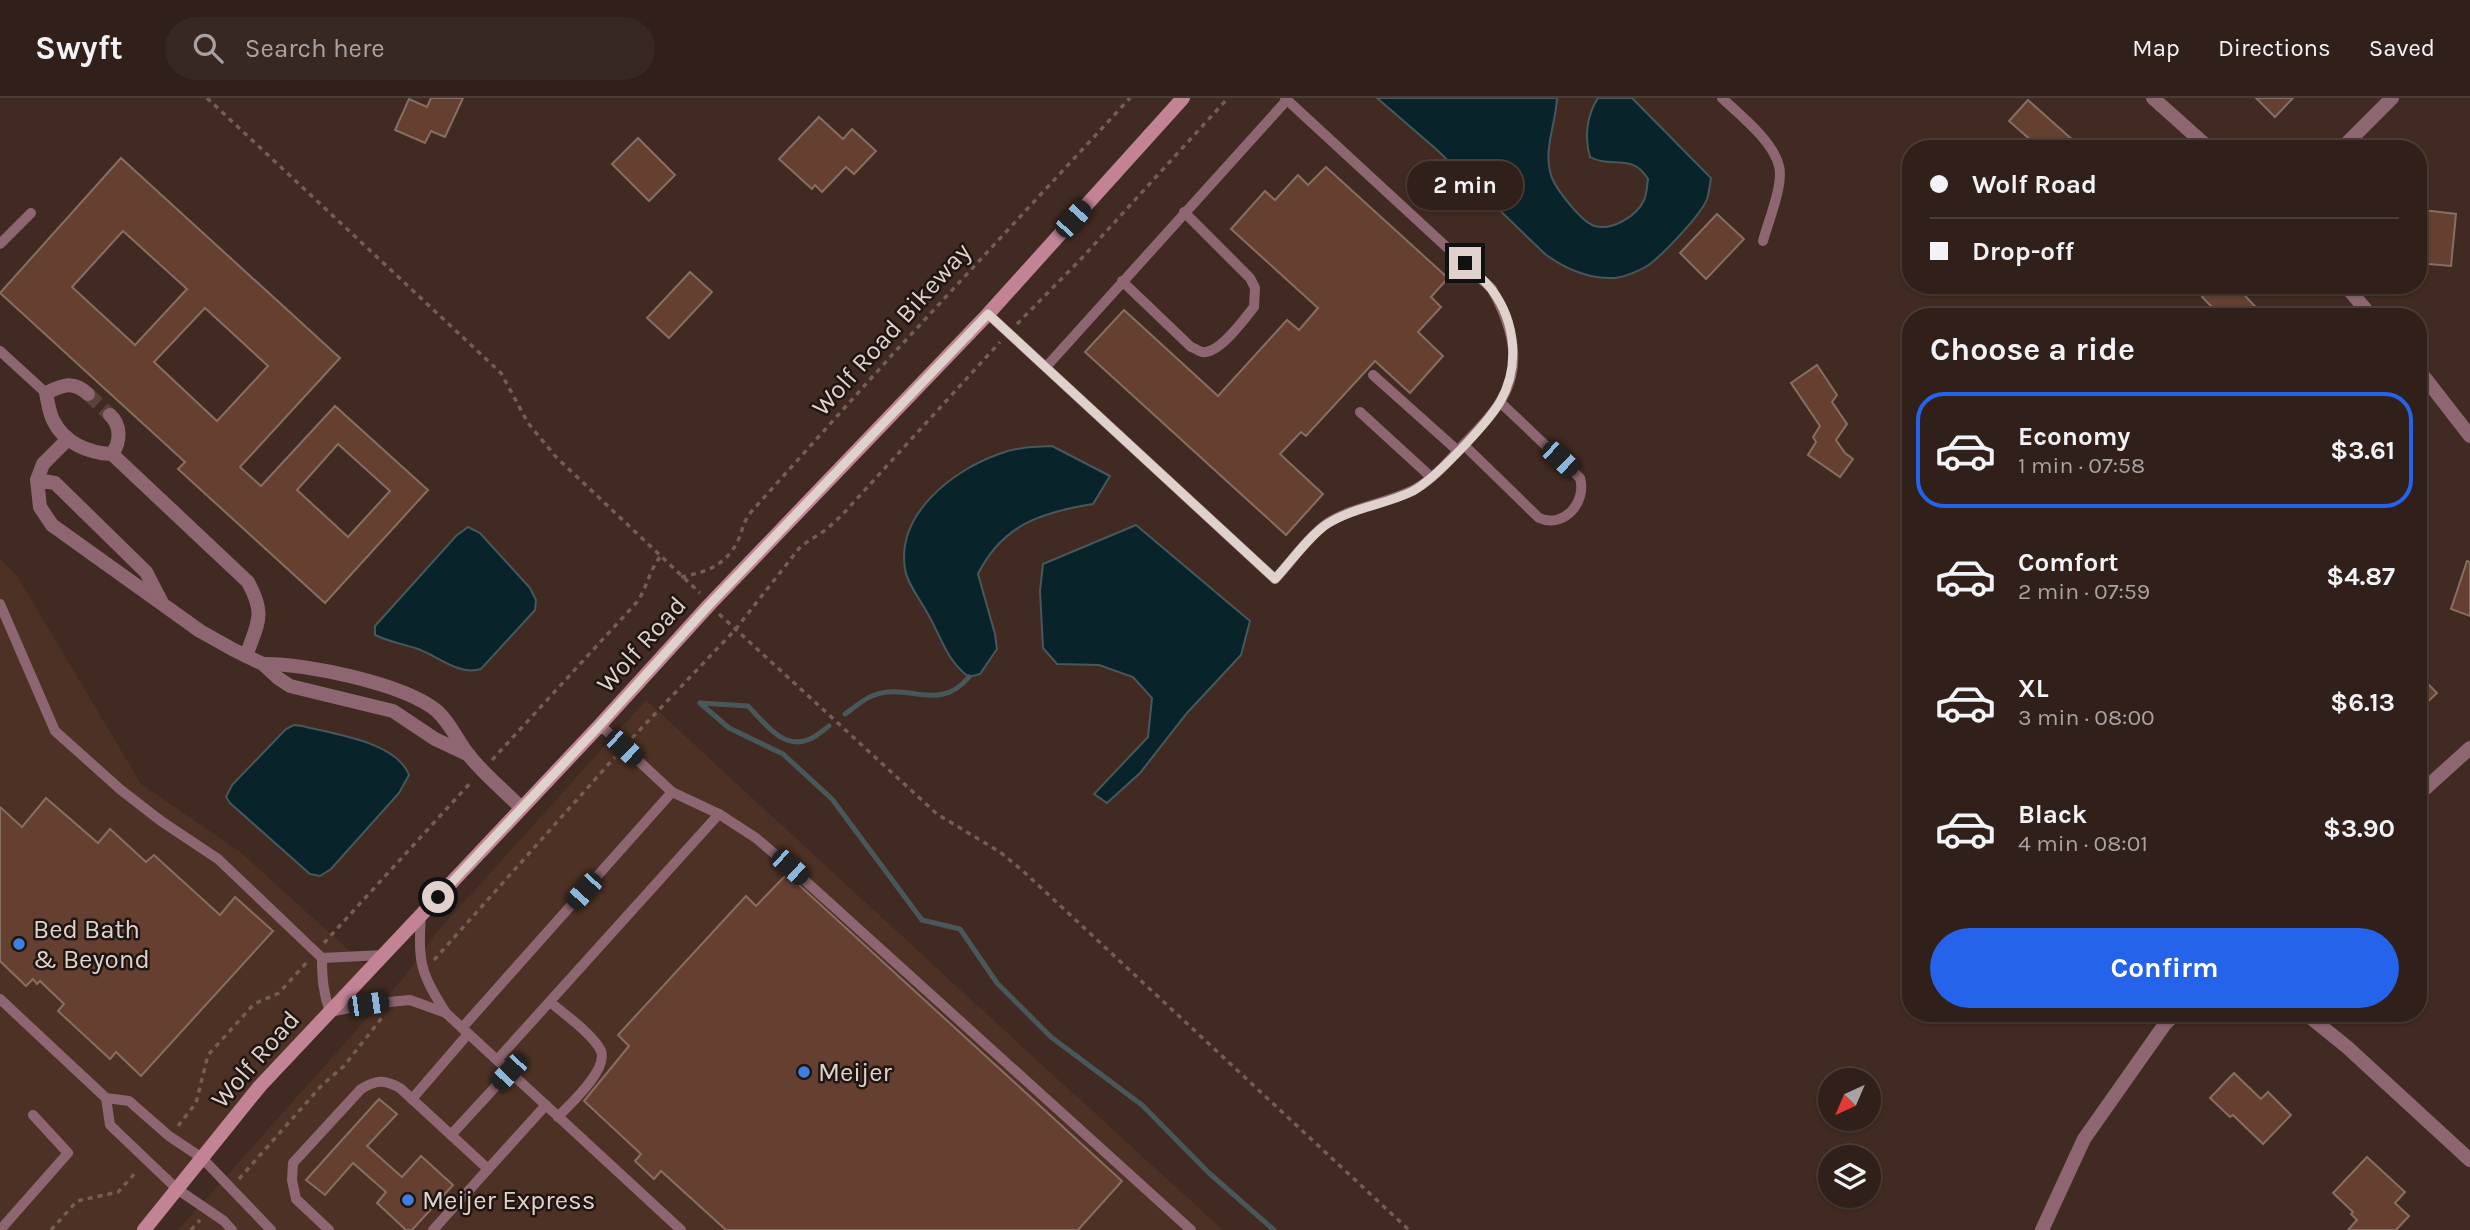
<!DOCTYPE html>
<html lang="en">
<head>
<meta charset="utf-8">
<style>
  :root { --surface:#302019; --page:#382822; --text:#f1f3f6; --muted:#a8a3a2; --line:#4b3e38; --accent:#2563eb }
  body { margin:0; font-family:Karla,sans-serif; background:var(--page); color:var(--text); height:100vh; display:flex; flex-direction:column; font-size:26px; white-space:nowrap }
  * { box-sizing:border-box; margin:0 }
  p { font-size:23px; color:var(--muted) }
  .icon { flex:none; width:38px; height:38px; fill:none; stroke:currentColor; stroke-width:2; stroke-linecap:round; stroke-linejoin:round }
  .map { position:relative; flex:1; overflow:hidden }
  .side { position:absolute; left:1902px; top:210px; width:525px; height:714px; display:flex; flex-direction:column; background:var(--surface); border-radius:28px; box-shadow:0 2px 5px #0004,0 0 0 2px var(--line) }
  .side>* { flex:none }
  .banner { position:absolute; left:1902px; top:42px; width:525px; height:154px; border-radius:28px; box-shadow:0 2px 5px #0004,0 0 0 2px var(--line); display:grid; align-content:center; height:154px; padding:0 28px; background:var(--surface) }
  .needle { width:46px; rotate:224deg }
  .buttons { position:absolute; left:1818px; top:970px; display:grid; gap:14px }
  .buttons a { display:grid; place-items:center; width:63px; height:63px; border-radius:50%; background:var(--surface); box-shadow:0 2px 5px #0004,0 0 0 2px var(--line); font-size:35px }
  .end { position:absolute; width:32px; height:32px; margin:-16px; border:9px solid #dfd1cb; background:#111; box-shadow:0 0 0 4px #111 }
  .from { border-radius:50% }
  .bubble { position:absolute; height:49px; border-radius:24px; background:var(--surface); box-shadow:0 2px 5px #0004,0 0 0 2px var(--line); font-size:23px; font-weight:700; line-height:49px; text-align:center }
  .car { position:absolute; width:21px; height:42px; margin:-21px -10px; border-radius:9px; box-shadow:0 0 5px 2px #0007; background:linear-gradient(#222 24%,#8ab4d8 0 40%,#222 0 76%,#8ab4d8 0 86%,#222 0) }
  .banner b { display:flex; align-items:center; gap:24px; height:66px; font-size:26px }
  .banner b+b { border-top:2px solid var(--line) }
  .banner i { width:18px; height:18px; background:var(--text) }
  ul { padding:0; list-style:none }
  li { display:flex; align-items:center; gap:21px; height:116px; margin:0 14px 10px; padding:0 14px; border:4px solid transparent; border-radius:28px }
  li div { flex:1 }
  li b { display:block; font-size:26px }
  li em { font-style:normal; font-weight:700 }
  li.current { border-color:var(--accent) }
  li>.icon { width:63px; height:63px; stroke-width:1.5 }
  h2 { padding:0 28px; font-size:32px; line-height:84px }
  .button { display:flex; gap:14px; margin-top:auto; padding:14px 28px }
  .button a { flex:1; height:80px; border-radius:42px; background:var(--accent); color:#fff; font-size:28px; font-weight:700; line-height:80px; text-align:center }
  header { display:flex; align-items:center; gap:42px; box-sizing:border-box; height:98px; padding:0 35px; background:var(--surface); border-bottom:2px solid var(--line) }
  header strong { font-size:33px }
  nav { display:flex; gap:38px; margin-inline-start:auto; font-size:24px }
  .search { width:490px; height:63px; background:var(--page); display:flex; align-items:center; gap:18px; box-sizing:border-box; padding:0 24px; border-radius:38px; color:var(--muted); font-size:26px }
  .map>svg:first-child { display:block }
</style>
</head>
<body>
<header>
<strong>Swyft</strong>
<div class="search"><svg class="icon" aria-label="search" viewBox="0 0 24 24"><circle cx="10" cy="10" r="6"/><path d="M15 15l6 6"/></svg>Search here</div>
<nav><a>Map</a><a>Directions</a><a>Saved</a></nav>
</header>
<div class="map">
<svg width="2470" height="1132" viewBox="0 0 2470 1132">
  <rect width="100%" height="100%" fill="#402a21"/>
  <g fill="#4d3125">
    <path d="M0,461L16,476L141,686L239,753L370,871L260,988L146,1132H0Z"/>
    <path d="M646,602L1028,954L1223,1132H178L404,879L437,834Z"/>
  </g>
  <g fill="#08242a" stroke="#48585a" stroke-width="2">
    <path d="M1377,0H1557C1556,27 1542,53 1552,80C1557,92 1582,125 1595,128C1612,133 1637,118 1644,102C1647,96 1647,87 1648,81C1632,54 1611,71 1590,59C1584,39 1587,17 1598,0H1632L1711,80C1710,86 1709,95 1707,101C1701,117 1664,155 1650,166C1642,172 1624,179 1615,180C1589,181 1565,171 1545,156L1436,51Z"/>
    <path d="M1052,348L1110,378L1093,406C1042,414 1002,427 978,476L995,536L997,551L980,576L969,579C947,563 942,541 929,518C922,504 907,486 905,471C896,416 953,372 999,356C1016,349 1034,349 1052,348Z"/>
    <path d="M1136,427L1250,523L1241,557L1187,615L1140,675L1107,705L1094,696L1148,639L1152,600L1133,579L1099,567L1057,566L1043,550L1040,493L1043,466Z"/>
    <path d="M468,429L480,435L530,490L536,502L535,512L481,571C459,578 438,558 418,551C404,546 389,544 375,537V528L456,438Z"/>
    <path d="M294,627L302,628C333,636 397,644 409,677L399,695L331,771L320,778L310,776L230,705L226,699L232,687L286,631Z"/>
  </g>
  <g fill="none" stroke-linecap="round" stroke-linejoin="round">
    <g stroke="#48585a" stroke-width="5">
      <path d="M700,605L729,630L783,656L832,701L922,822L960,831L997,885L1051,939L1142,1007L1209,1075L1274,1132"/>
      <path d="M700,605L748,608C765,625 783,653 810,641C817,638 823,632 829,628"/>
      <path d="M845,616C853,611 863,601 872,598C908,583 938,616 969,579"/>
    </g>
  </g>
  <g fill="#654030" stroke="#876e63" stroke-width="2" fill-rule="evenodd">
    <path d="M431,0H463L445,39L431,33L425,45L395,32L409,1L427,9Z"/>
    <path d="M2256,0H2293L2275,19Z"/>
    <path d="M2028,2L2074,43L2067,51H2041L2009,23Z"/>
    <path d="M819,19L843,41L852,31L876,53L854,76L846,69L822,94L815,87L812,91L779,61Z"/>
    <path d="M638,40L675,77L649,103L612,66Z"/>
    <path d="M121,60L340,260L240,369L261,388L335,308L428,392L325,505L178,371L185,364L0,195ZM123,133L187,191L135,247L72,189ZM205,210L268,268L217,323L154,264ZM338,346L390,393L348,439L297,392Z"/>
    <path d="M1326,69L1448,180L1431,199L1441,209L1418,234L1443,258L1410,295L1375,263L1306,338L1301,334L1280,356L1323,396L1286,437L1085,254L1124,212L1218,298L1287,222L1299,232L1318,210L1231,131L1265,93L1275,102L1298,77L1308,87Z"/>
    <path d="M2423,112L2456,116L2451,168L2418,165Z"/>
    <path d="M1717,116L1744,141L1706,181L1680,155Z"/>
    <path d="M690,174L712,194L669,240L647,220Z"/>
    <path d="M2214,187H2235L2265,219H2222L2202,199Z"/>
    <path d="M1817,267L1837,297L1832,304L1847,326L1836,342L1845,355L1853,361L1840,379L1808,357L1816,344L1813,339L1820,328L1791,285Z"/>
    <path d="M2467,463L2470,464V518L2451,511Z"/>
    <path d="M2418,576L2437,595L2418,613Z"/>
    <path d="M46,700L98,745L110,731L146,764L154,757L220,817L235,799L273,833L141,978L116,954L110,961L58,913L64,906L40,883L37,886L33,881L26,888L0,863V709L22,729Z"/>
    <path d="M787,776L1122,1083L1078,1132H726L661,1073L654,1081L635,1063L641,1056L584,1003L629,948L618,937L746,798L756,808Z"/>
    <path d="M2234,975L2261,1001L2268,994L2291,1017L2263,1046L2233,1017L2230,1019L2210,1000Z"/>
    <path d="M379,1001L397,1016L367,1048L402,1079L421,1058L453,1087L412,1132H406L377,1105L386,1094L353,1065L325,1097L306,1082Z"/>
    <path d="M2367,1059L2405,1094L2395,1105L2409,1118L2396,1132H2348L2357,1122L2351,1116L2353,1114L2333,1095Z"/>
  </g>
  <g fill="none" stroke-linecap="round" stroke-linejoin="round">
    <path stroke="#58433a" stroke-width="14" stroke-dasharray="14 7" stroke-linecap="butt" d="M88,296L110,317"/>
    <g stroke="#725e56" stroke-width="3.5" stroke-dasharray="5 5" stroke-linecap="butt">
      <path d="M207,0L501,275L528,325L556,359L700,495"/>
      <path d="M1017,226L1081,161L1228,0"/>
      <path d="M681,479C706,474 723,469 737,445C742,434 743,424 751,414L892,257L1130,0"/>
      <path d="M719,516L937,716L1000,754L1023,773L1409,1132"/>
      <path d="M632,640L735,532L801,448L827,431L842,417L1000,244"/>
      <path d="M492,662L637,504C647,490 649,473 660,459"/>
      <path d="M324,845L472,683"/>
      <path d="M434,862L615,659"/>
      <path d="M178,1028L196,1005L208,957L254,906L279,895L307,864"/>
      <path d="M239,1081L322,987L344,968L384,917"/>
      <path d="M51,1132L77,1103L118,1094L137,1073"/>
      <path d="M191,1132L200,1122"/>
    </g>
    <g stroke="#8e6671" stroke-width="10">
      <path d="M1722,0C1740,17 1773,43 1779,68C1784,86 1768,124 1763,143"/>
      <path d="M0,146L31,115"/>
      <path d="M1122,183L1191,249C1195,250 1198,253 1202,254C1219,257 1244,221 1254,209L1255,190L1250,180L1184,114"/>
      <path d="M988,216L1275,481C1291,464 1307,440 1326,426C1352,409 1383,406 1411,393C1431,384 1448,364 1463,347C1475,335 1488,322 1498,307C1525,268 1512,229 1492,191L1285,0"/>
      <path d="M0,253L46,295"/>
      <path d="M1046,269L1287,2"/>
      <path d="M1373,277L1458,353"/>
      <path d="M1360,314L1431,379"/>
      <path d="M1464,347L1539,420C1564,431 1587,404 1580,380L1500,304"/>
      <path d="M0,506L55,633L121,692L161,723L218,761L322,860C322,879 323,895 330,914L368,906L410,902L446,915"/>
      <path d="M672,694L719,716L756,740L790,769L1191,1132"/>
      <path d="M421,816C418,865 420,874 446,915L681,1132"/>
      <path d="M322,860L383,857"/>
      <path d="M0,901L106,1000L129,1003L169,1038L202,1060L271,1132"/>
      <path d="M550,904C563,915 594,937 601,953C608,972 570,1006 558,1019"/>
      <path d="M462,930L672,694L600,627"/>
      <path d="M497,962L719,716"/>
      <path d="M106,1000L110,1027L177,1091L224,1123L232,1132"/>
      <path d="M412,1001L468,936"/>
      <path d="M451,1037L509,974"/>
      <path d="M0,1132L68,1055L33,1017"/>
      <path d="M329,1132L296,1101L292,1082L293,1065L361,991C376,982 384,981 400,990L488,1071"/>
      <path d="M433,1132L546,1007"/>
    </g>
    <g stroke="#8e6671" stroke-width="14">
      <path d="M2153,0L2210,51"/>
      <path d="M2341,51L2392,0"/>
      <path d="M2345,187L2372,219"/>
      <path d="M2418,271L2470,338"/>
      <path d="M88,296C73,282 63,287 46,295C48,304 49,314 53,322C64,345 88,355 112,356L248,484C266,517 258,524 246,558"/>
      <path d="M110,317C121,327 121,344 112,356"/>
      <path d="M37,382L43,366L68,341"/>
      <path d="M161,503L146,474L55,385L37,382L40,409L52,427L200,533L234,552L263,566L278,580L290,588L393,613L435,641L469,657"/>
      <path d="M263,566C305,565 405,586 437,613C451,626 457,642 468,656C483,676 504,692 521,710"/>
      <path d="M2418,697L2470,650"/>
      <path d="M2305,915L2347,949L2470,1062"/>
      <path d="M2042,1132L2084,1041L2165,926L2176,915"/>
    </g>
    <path stroke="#c28495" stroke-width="14" d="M144,1132L260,988L600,627L710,506L988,216L1183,0"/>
  </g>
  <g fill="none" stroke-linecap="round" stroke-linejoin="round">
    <path stroke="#dfd1cb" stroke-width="9" d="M438,799L600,627L710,506L988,216L1275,481C1290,465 1309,438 1327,426C1354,409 1385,407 1413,393C1436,380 1486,327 1500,304C1520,269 1516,224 1492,192C1485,182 1473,173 1465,165"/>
  </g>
  <g fill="#3f7fe0" stroke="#1f1511" stroke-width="2.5">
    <circle cx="19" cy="846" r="7"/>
    <circle cx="804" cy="974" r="7"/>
    <circle cx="408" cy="1102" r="7"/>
  </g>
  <g text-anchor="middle" stroke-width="5" stroke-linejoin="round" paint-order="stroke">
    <g font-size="26" fill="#dfd1cb" stroke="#1f1511">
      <text transform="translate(891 231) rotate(-48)" y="9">Wolf Road Bikeway</text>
      <text transform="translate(641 546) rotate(-48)" y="9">Wolf Road</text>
      <text transform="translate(255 961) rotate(-49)" y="9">Wolf Road</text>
    </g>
    <g font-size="26" fill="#dfd1cb" stroke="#1f1511" text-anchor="start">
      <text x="33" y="840">Bed Bath<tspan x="33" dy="30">&amp; Beyond</tspan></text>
      <text x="818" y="983">Meijer</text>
      <text x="422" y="1111">Meijer Express</text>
    </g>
  </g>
</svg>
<div class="buttons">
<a><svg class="needle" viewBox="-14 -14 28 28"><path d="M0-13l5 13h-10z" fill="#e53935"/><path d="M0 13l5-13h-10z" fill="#a8a3a2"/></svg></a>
<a><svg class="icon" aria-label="layers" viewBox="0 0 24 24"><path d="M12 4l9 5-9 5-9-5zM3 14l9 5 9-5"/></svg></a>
</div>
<i class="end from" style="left:438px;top:799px"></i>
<i class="end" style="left:1465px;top:165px"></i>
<div class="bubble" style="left:1407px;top:63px;width:116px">2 min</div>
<i class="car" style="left:1073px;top:121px;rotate:42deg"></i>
<i class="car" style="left:1560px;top:361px;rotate:133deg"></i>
<i class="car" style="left:624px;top:650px;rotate:133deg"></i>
<i class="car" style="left:790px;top:769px;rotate:132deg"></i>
<i class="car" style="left:584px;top:793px;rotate:222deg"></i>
<i class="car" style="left:368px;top:906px;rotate:82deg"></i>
<i class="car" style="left:509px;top:974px;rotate:223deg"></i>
<div class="banner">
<b><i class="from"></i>Wolf Road</b>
<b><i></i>Drop-off</b>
</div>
<section class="side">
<h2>Choose a ride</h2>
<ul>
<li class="current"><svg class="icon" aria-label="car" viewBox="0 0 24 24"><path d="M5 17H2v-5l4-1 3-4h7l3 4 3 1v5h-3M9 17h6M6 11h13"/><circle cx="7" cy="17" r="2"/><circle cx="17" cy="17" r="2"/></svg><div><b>Economy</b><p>1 min · 07:58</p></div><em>$3.61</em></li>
<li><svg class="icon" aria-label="car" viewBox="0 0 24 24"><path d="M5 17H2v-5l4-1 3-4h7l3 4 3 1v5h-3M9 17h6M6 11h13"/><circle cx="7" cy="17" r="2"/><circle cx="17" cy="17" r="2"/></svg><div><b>Comfort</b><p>2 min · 07:59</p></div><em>$4.87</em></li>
<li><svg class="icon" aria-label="car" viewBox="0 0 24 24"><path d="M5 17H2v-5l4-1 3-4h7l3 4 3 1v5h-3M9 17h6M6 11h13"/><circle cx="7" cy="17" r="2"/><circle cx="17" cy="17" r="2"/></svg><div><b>XL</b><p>3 min · 08:00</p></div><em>$6.13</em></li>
<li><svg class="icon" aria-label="car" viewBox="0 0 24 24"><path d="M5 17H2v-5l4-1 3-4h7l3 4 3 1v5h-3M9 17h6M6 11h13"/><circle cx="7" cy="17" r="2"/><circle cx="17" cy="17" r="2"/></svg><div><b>Black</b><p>4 min · 08:01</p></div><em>$3.90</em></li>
</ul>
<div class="button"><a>Confirm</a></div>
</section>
</div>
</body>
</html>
